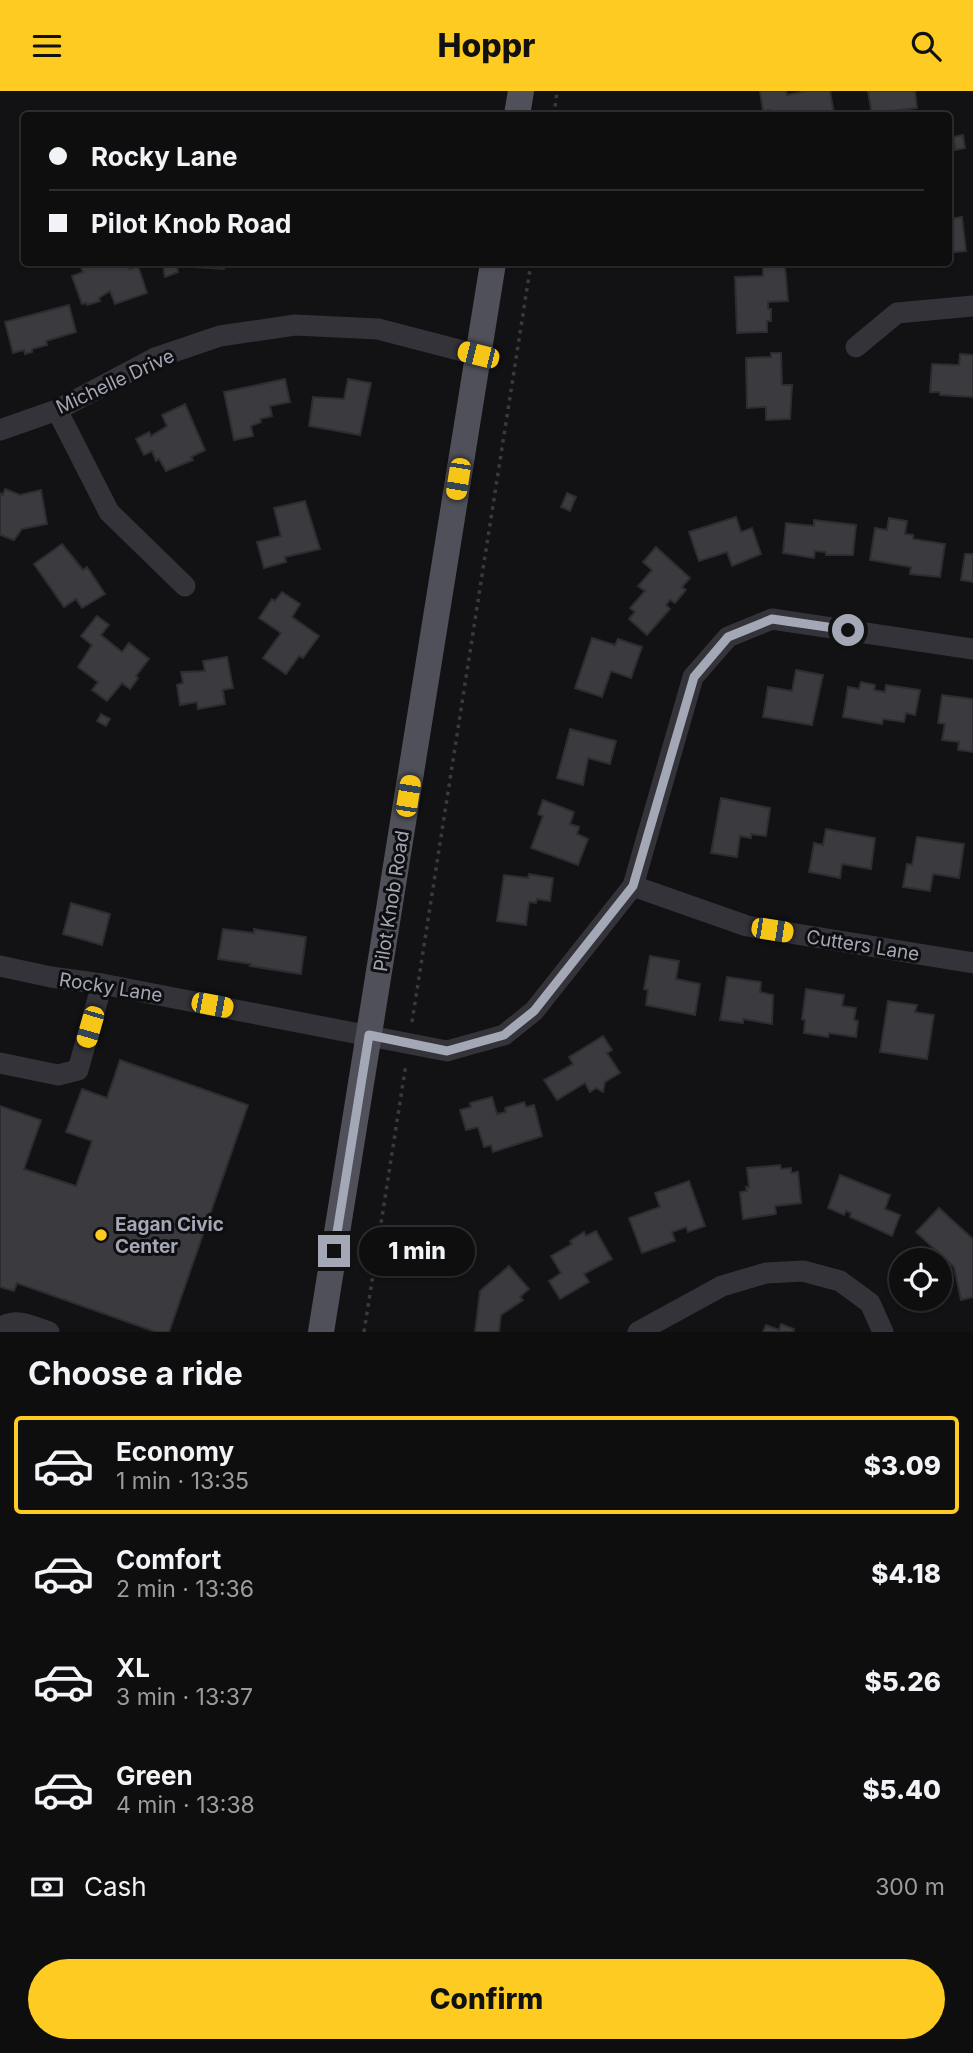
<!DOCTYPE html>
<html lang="en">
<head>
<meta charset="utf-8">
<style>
  :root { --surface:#0e0e0f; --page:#1c1c1d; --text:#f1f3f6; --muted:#9b9c9e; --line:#2e2e2f; --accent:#fdcb21 }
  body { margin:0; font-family:Inter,sans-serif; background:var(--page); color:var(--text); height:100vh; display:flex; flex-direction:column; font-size:26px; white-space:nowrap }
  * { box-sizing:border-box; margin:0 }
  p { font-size:23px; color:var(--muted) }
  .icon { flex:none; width:38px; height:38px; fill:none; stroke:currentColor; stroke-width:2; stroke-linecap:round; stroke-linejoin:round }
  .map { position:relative; height:1241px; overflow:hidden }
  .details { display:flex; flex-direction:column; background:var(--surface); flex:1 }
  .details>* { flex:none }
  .guide { position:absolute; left:21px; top:21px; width:931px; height:154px; border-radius:7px; box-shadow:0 2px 5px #0004,0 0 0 2px var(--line); display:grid; align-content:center; height:154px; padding:0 28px; background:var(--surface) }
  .buttons { position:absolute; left:889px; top:1157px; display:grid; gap:14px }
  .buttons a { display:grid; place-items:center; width:63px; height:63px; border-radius:50%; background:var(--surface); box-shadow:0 2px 5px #0004,0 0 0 2px var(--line); font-size:35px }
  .end { position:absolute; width:32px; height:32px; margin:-16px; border:9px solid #a3a7b6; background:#111; box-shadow:0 0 0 4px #111 }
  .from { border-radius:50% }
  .bubble { position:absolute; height:49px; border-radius:24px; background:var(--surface); box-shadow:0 2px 5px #0004,0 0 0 2px var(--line); font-size:23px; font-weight:800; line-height:49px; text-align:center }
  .car { position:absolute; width:21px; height:42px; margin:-21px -10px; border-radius:9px; box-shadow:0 0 5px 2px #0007; background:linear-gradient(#f5c518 24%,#345 0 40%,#f5c518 0 76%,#345 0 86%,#f5c518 0) }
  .guide b { display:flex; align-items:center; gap:24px; height:66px; font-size:26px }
  .guide b+b { border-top:2px solid var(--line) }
  .guide i { width:18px; height:18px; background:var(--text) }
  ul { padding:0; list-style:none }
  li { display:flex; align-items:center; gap:21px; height:98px; margin:0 14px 10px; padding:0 14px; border:4px solid transparent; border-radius:7px }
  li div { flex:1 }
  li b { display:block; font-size:26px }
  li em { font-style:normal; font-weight:800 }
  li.on { border-color:var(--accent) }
  li>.icon { width:63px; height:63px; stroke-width:1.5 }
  h2 { padding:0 28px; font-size:32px; line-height:84px }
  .pay { display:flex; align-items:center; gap:18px; height:77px; padding:0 28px; font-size:26px }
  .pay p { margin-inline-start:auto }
  .primary-button { display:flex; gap:14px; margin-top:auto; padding:14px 28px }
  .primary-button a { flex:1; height:80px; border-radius:42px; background:var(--accent); color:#111; font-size:28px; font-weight:800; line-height:80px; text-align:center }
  header { display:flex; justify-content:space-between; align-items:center; height:91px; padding:0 28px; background:var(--accent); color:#111; font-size:32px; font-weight:800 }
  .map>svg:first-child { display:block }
</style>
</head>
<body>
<header><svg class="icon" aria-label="menu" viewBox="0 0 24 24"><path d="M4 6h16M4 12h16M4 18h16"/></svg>Hoppr<svg class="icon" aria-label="search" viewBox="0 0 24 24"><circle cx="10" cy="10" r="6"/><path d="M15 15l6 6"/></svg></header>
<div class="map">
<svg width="973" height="1241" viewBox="0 0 973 1241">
  <rect width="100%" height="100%" fill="#121214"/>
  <g fill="#3a3a3f" stroke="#2d2c30" stroke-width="2">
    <path d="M760,0H786L787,4L806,0H830L834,23L771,24L770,19L763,20Z"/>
    <path d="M868,0H915L917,17L893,20V23L872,24Z"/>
    <path d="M963,44L965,57L955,59L953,46Z"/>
    <path d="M962,126L966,160L948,162V128Z"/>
    <path d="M79,172H127L130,178L138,175L147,202L115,213L110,200L99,207L100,210L87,214L86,212L82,213L72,185L83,181Z"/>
    <path d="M153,172H187L177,175L178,181L165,186L163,174L155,176Z"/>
    <path d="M193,172H225L224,178L193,176Z"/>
    <path d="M763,175H785L788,210L768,211V218H771V230H767V241L737,242L735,186L763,185Z"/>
    <path d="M69,214L76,241L46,250L47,254L32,258V261L25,263L24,259L13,262L5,231Z"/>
    <path d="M771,262H781L782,294H792L790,328L766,329V316L747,317L746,267L771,266Z"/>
    <path d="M960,263L973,264V306L940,304V301H930L932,273L959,274Z"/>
    <path d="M285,288L290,311L270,315L272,325L260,328L261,331L251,335L253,345L234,349L224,301Z"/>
    <path d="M348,288L371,292L360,344L309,335L313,306L344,308Z"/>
    <path d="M185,313L205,359L191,366L193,369L166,380L159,368L156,370L152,360L144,364L136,348L149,341L151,345L167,335L162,324Z"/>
    <path d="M5,398L20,404L41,399L47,433L22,438L14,449L0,444V402L3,404Z"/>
    <path d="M567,402L576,406L570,420L561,416Z"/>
    <path d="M305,410L320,458L285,466L286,471L264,477L257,451L281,445L274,417Z"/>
    <path d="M736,426L741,441L752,437L761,463L732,475L727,461L699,470L689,441Z"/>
    <path d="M889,427L907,430L905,443L913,444V448L945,453L940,486L910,483L911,476L870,469L875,437L887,439Z"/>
    <path d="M814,429L856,434L853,464H826V461L815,460L814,467L783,462L786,432L814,435Z"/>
    <path d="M62,453L83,479L87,476L105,503L82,517L76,508L64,516L34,473Z"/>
    <path d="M656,456L690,487L682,496L686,499L675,512L670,509L666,514L670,518L647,544L629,528L635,521L630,517L645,500L638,495L652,479L643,471Z"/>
    <path d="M965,463H973V491L961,489Z"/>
    <path d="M282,501L300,513L292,526L319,545L303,567L299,565L286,583L263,567L281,542L259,527L272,508L275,510Z"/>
    <path d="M97,525L109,534L101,544L122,561L129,552L149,568L136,585L138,587L130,598L122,592L107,610L92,599L98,591L78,576L92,554L81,545Z"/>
    <path d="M592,547L615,554L618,548L642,556L631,587L611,580L602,606L575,597Z"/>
    <path d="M227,566L233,597L223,599L225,613L198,618L197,611L180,614L177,594L183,592L181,581L205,580L203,570Z"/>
    <path d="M796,579L823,584L812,634L763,626L768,596L792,600Z"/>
    <path d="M861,591L875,594L874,599L885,601L886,594L920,599L915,624L906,622L904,631L883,628L882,633L843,626L848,596L859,598Z"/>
    <path d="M942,604L973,608V661L958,659L959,651L942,649L945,633L938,632Z"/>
    <path d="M101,623L110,628L106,635L97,630Z"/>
    <path d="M570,638L616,650L610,673L588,667L583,694L557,687Z"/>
    <path d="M721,707L770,717L766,745L751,743V747L740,745L737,766L711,762Z"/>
    <path d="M543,709L574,721L570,733L579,736L577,743L588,748L578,774L531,757L543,725L538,723Z"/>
    <path d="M826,738L875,747L871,778L842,773L840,787L809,781L814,752L823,754Z"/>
    <path d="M917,746L964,753L959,787L933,783L930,800L903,796L907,773L912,774Z"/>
    <path d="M529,783L553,787L550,810L537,808L536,812L529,811L526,834L497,830L504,784L528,787Z"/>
    <path d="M71,812L110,823L102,854L63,843Z"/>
    <path d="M223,838L254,842V838L306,846L301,883L250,875L251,873L218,868Z"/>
    <path d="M650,865L679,870L676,888L700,893L695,924L646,914L648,899L644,898Z"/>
    <path d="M727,886L761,891L760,901L773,904L772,933L743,928V932L720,929Z"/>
    <path d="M806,898L844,904L842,915L856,917L854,929L858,930L856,946L829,942L828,946L804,942L805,929L802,928Z"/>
    <path d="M888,910L917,914L915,921L934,924L927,968L880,961Z"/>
    <path d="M603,945L612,959L607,962L620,982L605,991L603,1001L596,997L590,1001L585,992L557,1009L544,989L573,973L569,966Z"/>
    <path d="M120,969L248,1014L169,1241H156L17,1192L14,1200L0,1196V1015L41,1029L24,1078L76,1095L92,1050L66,1041L82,998L107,1007Z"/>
    <path d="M492,1006L497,1023L506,1021L505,1017L524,1011L526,1016L534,1014L542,1045L493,1061L491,1054L484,1056L478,1036L466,1039L460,1019L471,1016L470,1012Z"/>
    <path d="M780,1074L781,1078L791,1077V1082L798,1081L801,1112L775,1115L776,1123L743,1128L740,1101L747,1100L746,1096H749L747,1077Z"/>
    <path d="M840,1084L890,1104L885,1118L900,1124L892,1145L850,1126L851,1122L846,1120L844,1124L828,1117Z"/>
    <path d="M689,1090L705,1135L688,1141L686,1136L672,1141L675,1150L642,1162L629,1127L660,1116L655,1102Z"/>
    <path d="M939,1117L973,1148V1206L961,1209L954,1176L916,1141Z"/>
    <path d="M596,1140L612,1168L584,1183L589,1191L560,1208L549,1190L561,1182L551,1165L572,1153L570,1150L584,1141L586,1145Z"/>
    <path d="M509,1175L529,1198L520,1206L523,1209L501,1224L499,1241H475L480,1200Z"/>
    <path d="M781,1233L794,1238L793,1241H763L766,1234L779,1239Z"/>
  </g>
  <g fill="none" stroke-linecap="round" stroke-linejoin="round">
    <g stroke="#393a40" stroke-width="3.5" stroke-dasharray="3.5 5" stroke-linecap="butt">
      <path d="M554,24L557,0"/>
      <path d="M412,931L531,172"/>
      <path d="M364,1241L406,973"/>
    </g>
    <g stroke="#333339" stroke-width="21">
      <path d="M856,256L897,222L973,215"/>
      <path d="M57,319L109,421L185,495"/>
      <path d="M0,339L57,319L155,267L220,245L295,234L378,238L478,264"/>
      <path d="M633,795L747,835L973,872"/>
      <path d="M0,875L51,886L102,893L447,960L504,944L534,920L633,795L693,586L728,546L772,528L973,558"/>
      <path d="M0,972L58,984L78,979L102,893"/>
      <path d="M0,1237C16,1226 32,1235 49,1241"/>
      <path d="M638,1241L722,1195L766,1182L803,1180L840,1190L870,1212L883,1241"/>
    </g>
    <g stroke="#4f5059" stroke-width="26">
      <path d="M517,24L521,0"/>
      <path d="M321,1241L493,172"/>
    </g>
  </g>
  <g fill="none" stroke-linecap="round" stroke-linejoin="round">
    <path stroke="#a3a7b6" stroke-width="9" d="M334,1160L369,944L447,960L504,944L534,920L633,795L694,586L728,546L772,528L848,539"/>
  </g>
  <circle fill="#fdcb21" stroke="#0e0d0f" stroke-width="2.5" cx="101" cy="1144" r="7"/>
  <g text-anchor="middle" stroke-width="6" stroke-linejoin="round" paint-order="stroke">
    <g font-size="19" fill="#a3a7b6" stroke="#0e0d0f">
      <text transform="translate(115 290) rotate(-25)" y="7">Michelle Drive</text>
      <text transform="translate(391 810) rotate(-81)" y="7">Pilot Knob Road</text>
      <text transform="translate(863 854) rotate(9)" y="7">Cutters Lane</text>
      <text transform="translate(111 896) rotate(9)" y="7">Rocky Lane</text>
    </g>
    <g font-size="19" font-weight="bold" fill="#a3a7b6" stroke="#0e0d0f" text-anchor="start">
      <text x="115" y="1140">Eagan Civic<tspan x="115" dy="22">Center</tspan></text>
    </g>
  </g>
</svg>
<div class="buttons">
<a><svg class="icon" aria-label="locate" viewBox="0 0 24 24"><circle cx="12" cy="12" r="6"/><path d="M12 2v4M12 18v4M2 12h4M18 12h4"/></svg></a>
</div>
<i class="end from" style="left:848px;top:539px"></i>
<i class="end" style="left:334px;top:1160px"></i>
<div class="bubble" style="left:359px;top:1136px;width:116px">1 min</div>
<i class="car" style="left:478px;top:264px;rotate:284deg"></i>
<i class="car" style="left:458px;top:388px;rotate:189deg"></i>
<i class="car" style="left:408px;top:705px;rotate:9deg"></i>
<i class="car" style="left:772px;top:839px;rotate:99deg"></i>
<i class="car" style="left:212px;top:914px;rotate:101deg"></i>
<i class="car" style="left:90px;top:936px;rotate:196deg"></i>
<div class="guide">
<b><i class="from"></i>Rocky Lane</b>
<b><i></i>Pilot Knob Road</b>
</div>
</div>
<section class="details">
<h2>Choose a ride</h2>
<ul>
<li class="on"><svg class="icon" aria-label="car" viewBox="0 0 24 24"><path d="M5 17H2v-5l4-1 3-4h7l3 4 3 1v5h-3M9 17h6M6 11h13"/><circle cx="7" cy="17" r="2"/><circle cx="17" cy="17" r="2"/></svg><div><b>Economy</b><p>1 min · 13:35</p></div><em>$3.09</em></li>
<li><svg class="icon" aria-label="car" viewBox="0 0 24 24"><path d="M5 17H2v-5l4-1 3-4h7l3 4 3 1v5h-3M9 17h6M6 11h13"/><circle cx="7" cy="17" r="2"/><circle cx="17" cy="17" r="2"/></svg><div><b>Comfort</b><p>2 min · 13:36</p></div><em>$4.18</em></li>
<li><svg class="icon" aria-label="car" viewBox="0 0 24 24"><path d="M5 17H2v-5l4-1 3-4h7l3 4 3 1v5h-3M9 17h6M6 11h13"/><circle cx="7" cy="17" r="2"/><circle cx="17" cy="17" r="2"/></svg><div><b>XL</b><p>3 min · 13:37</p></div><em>$5.26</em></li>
<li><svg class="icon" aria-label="car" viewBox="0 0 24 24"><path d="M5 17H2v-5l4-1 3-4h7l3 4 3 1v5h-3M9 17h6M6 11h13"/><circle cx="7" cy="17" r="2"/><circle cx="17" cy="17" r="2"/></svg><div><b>Green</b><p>4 min · 13:38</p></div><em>$5.40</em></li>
</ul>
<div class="pay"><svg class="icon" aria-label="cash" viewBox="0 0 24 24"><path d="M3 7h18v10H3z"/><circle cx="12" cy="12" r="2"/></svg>Cash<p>300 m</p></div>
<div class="primary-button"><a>Confirm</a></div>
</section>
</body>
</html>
